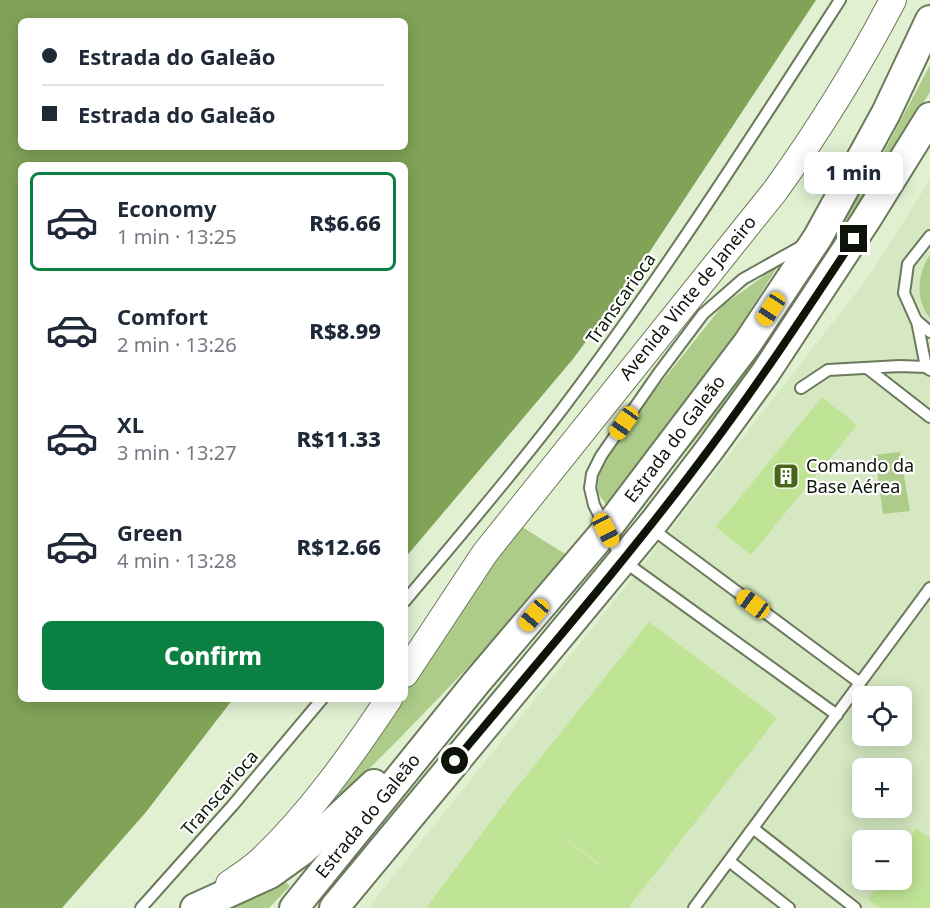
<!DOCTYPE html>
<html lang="en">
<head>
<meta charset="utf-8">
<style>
  :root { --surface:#fff; --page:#f6f6f7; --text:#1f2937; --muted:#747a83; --line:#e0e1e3; --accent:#0b8043 }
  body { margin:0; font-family:"Noto Sans",sans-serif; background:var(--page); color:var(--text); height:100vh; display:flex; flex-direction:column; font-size:22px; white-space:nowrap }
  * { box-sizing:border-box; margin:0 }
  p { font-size:20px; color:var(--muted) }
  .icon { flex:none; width:33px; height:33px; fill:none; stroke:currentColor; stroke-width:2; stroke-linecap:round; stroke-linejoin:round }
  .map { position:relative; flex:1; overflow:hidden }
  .sheet { position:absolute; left:18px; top:162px; width:390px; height:540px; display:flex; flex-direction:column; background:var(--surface); border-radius:9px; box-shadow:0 3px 15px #0003 }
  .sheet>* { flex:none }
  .hud { position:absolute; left:18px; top:18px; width:390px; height:132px; border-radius:9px; box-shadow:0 3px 15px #0003; display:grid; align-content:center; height:132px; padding:0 24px; background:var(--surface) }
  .fabs { position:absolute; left:852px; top:686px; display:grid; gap:12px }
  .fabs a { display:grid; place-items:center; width:60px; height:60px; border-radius:9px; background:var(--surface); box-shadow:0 3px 15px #0003; font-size:30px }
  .end { position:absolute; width:27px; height:27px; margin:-14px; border:8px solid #0e1409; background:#fff; box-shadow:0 0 0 3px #fff }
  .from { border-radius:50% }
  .bubble { position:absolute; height:42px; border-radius:9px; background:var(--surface); box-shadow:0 3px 15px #0003; font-size:20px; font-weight:800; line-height:42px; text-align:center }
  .car { position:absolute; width:18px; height:36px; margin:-18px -9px; border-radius:8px; box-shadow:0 0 4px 2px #0007; background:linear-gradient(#f5c518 24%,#345 0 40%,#f5c518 0 76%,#345 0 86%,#f5c518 0) }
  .hud b { display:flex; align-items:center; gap:21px; height:57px; font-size:22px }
  .hud b+b { border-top:2px solid var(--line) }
  .hud i { width:15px; height:15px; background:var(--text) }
  ul { padding:10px 0 0; list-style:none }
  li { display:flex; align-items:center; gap:18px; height:99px; margin:0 12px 9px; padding:0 12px; border:3px solid transparent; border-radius:9px }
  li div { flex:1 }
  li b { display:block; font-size:22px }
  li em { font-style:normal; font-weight:800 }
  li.on { border-color:var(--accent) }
  li>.icon { width:54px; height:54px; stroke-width:1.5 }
  .action { display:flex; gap:12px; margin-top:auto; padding:12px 24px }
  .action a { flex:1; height:69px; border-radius:9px; background:var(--accent); color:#fff; font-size:24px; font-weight:800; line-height:69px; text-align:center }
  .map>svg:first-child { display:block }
</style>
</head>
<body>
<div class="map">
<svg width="930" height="908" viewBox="0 0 930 908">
  <rect width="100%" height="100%" fill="#e0f0d0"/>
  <path fill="#d5e8c1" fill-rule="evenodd" d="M930,180V908H368L638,571L867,279ZM862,696H902V735H862ZM862,768H902V807H862ZM862,840H902V879H862Z"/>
  <g fill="#adcc89">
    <path d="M930,65V92L824,260L777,330L730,397L646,501L642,498L829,243L885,150Z"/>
    <path d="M930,255V318C915,301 917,273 930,255Z"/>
    <path d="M778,266L735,334L608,507L597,492L599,476L607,458L648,399L723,305Z"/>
    <path d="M900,452L910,511L883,514L875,455Z"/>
    <path d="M519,525L573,559L395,743L310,827L399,699H405V691Z"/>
    <path d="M281,878L290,886L269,908H228Z"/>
  </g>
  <path fill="#81a358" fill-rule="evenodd" d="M0,0H816L627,286L573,359L405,558V165H21V699H233L146,812L62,908H0ZM21,21H405V147H21Z"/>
  <g fill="#bfe495" fill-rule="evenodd">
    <path d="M822,397L857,425L751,555L716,527Z"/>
    <path d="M649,622L777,718L628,908H426L510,796ZM550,826L601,865L600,866Z"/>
    <path d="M916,828L930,838V908H880L868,899L882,879H902V850Z"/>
  </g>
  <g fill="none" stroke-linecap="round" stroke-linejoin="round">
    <g stroke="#6b795d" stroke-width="14">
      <g id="service">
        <path d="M930,236L908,264L904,293L916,320L930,332"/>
        <path d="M802,246L743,279L703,314L658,374L601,456L592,474L590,488L594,505L622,560L837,715"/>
        <path d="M917,321L926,367"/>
        <path d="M867,368L930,417"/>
        <path d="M801,388L828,370L900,366L926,367L930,370"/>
        <path d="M651,528L860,683"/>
        <path d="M405,601C458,538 513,474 563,408C662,277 751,138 840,0"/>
        <path d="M754,829L855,908"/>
        <path d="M729,861L789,908"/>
        <path d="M141,908L233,805L322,699"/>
        <path d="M694,908L930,588"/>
      </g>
    </g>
    <g stroke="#6b795d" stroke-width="28">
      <g id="tertiary">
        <path d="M405,674L485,553L775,191C819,130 858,67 893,0"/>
        <path d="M229,884C239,877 250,870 259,862C309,815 351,756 389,699"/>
      </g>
    </g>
    <g stroke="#6b795d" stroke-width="32">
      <g id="secondary">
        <path d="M195,908L270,874L302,851L374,784"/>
        <path d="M294,908L476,683L606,530L747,344L818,237L886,113L930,20"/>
        <path d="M334,908L655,521L710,449L766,372L866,220L930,117"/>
      </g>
    </g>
    <use href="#service" stroke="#fff" stroke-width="10"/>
    <use href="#tertiary" stroke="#fff" stroke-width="26"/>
    <use href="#secondary" stroke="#fff" stroke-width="28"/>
  </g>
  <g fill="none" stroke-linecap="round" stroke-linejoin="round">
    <path stroke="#0e1409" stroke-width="8" d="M455,761C541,658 630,556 710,448C761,380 807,310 854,239"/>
  </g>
  <defs>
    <g id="building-square" transform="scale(1.35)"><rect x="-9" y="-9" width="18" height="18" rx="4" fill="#48661a" stroke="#fff"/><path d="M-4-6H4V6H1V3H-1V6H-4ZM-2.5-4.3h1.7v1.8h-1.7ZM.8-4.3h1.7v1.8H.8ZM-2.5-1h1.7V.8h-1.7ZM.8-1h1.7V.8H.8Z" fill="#fff"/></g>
  </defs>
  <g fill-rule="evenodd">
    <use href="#building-square" x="786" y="476"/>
  </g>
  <g text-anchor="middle" stroke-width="4.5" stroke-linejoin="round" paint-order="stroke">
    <g font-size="18" fill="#0e1409" stroke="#fff">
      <text transform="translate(688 298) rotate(-51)" y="6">Avenida Vinte de Janeiro</text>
      <text transform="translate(621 299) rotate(-55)" y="6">Transcarioca</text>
      <text transform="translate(675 439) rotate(-53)" y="6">Estrada do Galeão</text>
      <text transform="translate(220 793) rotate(-49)" y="6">Transcarioca</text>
      <text transform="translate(368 816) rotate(-51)" y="6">Estrada do Galeão</text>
    </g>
    <g font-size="18" fill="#0e1409" stroke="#fff" text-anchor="start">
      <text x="806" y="472">Comando da<tspan x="806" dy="21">Base Aérea</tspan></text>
    </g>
  </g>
</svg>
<div class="fabs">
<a><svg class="icon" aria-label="locate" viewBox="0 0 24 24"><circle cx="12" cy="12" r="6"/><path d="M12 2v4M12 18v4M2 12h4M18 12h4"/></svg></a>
<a>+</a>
<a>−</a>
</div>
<i class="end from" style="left:455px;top:761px"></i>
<i class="end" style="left:854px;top:239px"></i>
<div class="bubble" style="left:804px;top:152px;width:99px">1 min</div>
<i class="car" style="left:771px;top:309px;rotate:213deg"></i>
<i class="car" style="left:624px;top:423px;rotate:215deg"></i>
<i class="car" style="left:606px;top:530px;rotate:152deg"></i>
<i class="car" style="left:753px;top:604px;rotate:306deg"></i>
<i class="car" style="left:534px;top:615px;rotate:220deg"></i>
<div class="hud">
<b><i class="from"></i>Estrada do Galeão</b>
<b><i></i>Estrada do Galeão</b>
</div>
<section class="sheet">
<ul>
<li class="on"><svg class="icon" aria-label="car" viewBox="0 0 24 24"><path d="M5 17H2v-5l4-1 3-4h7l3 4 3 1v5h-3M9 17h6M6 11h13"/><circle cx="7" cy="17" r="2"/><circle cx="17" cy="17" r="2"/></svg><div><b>Economy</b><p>1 min · 13:25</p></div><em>R$6.66</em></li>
<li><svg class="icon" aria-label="car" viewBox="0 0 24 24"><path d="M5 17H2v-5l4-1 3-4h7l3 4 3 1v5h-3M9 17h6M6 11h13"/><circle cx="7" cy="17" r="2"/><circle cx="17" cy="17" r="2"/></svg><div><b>Comfort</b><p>2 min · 13:26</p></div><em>R$8.99</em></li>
<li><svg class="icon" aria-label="car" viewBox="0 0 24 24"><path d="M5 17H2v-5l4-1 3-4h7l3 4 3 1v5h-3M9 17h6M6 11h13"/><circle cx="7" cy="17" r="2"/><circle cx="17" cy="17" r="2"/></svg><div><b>XL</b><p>3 min · 13:27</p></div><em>R$11.33</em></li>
<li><svg class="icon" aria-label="car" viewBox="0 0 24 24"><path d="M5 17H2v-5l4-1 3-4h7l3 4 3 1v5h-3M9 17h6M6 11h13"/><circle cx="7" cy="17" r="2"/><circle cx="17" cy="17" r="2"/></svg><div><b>Green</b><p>4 min · 13:28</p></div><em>R$12.66</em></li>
</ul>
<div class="action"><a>Confirm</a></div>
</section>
</div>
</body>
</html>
